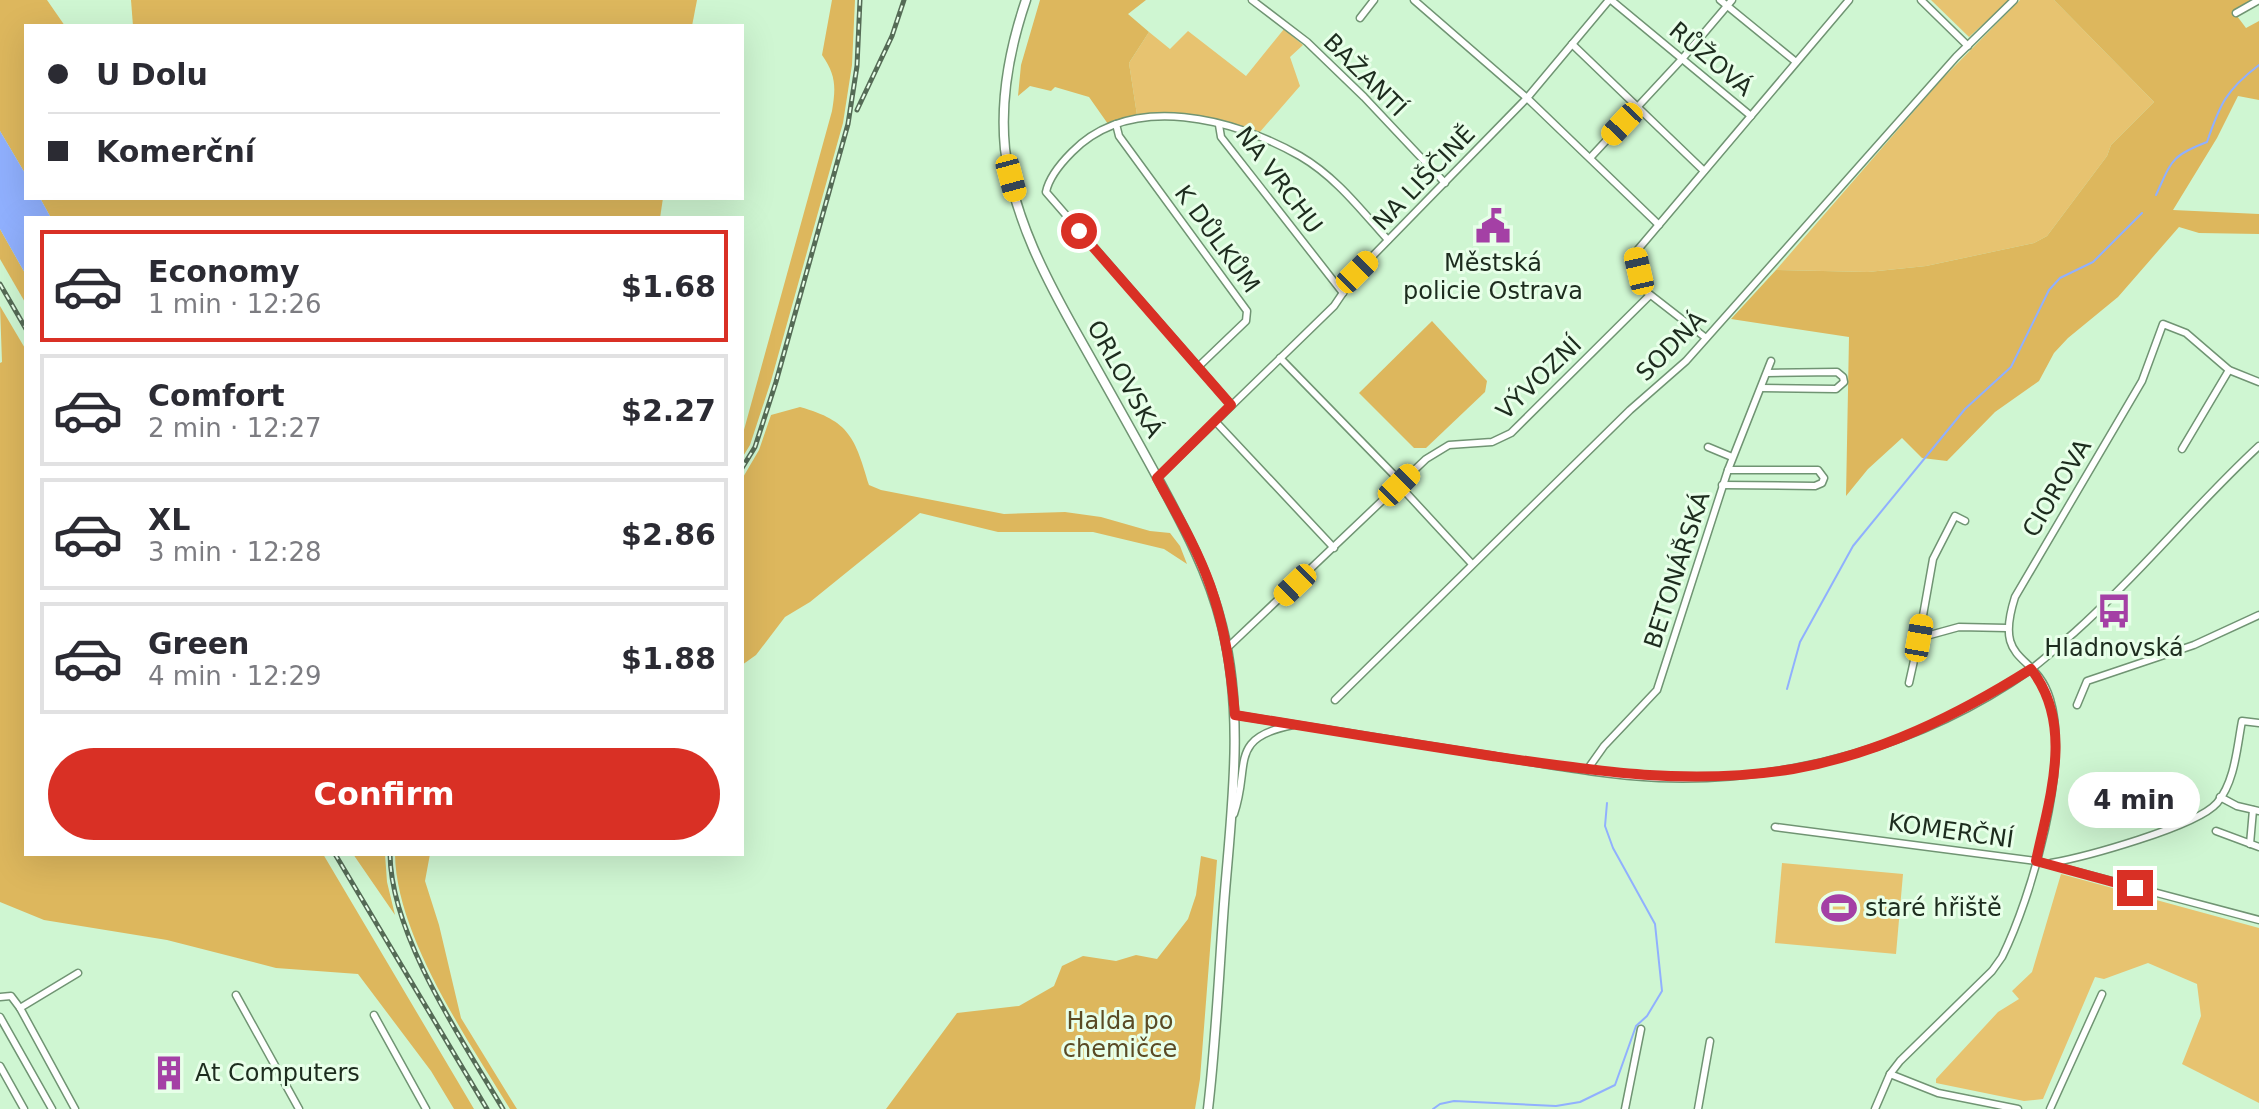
<!DOCTYPE html>
<html lang="en">
<head>
<meta charset="utf-8">
<style>
  :root { --surface:#fff; --page:#f2f2f3; --text:#2b2b33; --muted:#7c7c81; --line:#e1e1e2; --accent:#d93025 }
  body { margin:0; font-family:"DejaVu Sans",sans-serif; background:var(--page); color:var(--text); height:100vh; display:flex; flex-direction:column; font-size:30px; white-space:nowrap }
  * { box-sizing:border-box; margin:0 }
  p { font-size:26px; color:var(--muted) }
  .icon { flex:none; width:44px; height:44px; fill:none; stroke:currentColor; stroke-width:2; stroke-linecap:round; stroke-linejoin:round }
  .map { position:relative; flex:1; overflow:hidden }
  .panel { position:absolute; left:24px; top:216px; width:720px; height:640px; display:flex; flex-direction:column; background:var(--surface); border-radius:0px; box-shadow:0 8px 32px #0002 }
  .panel>* { flex:none }
  .top-card { position:absolute; left:24px; top:24px; width:720px; height:176px; border-radius:0px; box-shadow:0 8px 32px #0002; display:grid; align-content:center; height:176px; padding:0 24px; background:var(--surface) }
  .end { position:absolute; width:36px; height:36px; margin:-18px; border:10px solid #d93025; background:#fff; box-shadow:0 0 0 4px #fff }
  .from { border-radius:50% }
  .bubble { position:absolute; height:56px; border-radius:28px; background:var(--surface); box-shadow:0 8px 32px #0002; font-size:26px; font-weight:700; line-height:56px; text-align:center }
  .car { position:absolute; width:24px; height:48px; margin:-24px -12px; border-radius:10px; box-shadow:0 0 6px 2px #0007; background:linear-gradient(#f5c518 24%,#345 0 40%,#f5c518 0 76%,#345 0 86%,#f5c518 0) }
  .top-card b { display:flex; align-items:center; gap:28px; height:76px; font-size:30px }
  .top-card b+b { border-top:2px solid var(--line) }
  .top-card i { width:20px; height:20px; background:var(--text) }
  ul { padding:14px 0 0; list-style:none }
  li { display:flex; align-items:center; gap:24px; height:112px; margin:0 16px 12px; padding:0 8px; border:4px solid var(--line); border-radius:0px }
  li div { flex:1 }
  li b { display:block; font-size:30px }
  li em { font-style:normal; font-weight:700 }
  li.selected { border-color:var(--accent) }
  li>.icon { width:72px; height:72px; stroke-width:1.5 }
  .action { display:flex; gap:16px; margin-top:auto; padding:16px 24px }
  .action a { flex:1; height:92px; border-radius:48px; background:var(--accent); color:#fff; font-size:32px; font-weight:700; line-height:92px; text-align:center }
  .map>svg:first-child { display:block }
</style>
</head>
<body>
<div class="map">
<svg width="2259" height="1109" viewBox="0 0 2259 1109">
  <rect width="100%" height="100%" fill="#cff6d2"/>
  <g fill="#e7c370">
    <path d="M1931,0H2010L1969,37Z"/>
    <path d="M2020,0H2054L2154,102L2111,145L2107,156L2047,236L2034,243L1926,266L1868,272L1776,270L1941,80Z"/>
    <path d="M1284,29L1303,45L1290,57L1300,86L1259,133C1217,121 1180,111 1137,115L1129,63L1149,32L1170,49L1188,31L1246,76Z"/>
    <path d="M1782,863L1903,874L1896,954L1775,943Z"/>
    <path d="M2061,874L2259,928V1103L2182,1064L2201,1016L2197,984L2148,963L2104,979L2095,977L2043,1099L2024,1101L1936,1083V1079L1998,1012L2019,999L2012,991L2032,972Z"/>
  </g>
  <g fill="#ddb75d">
    <path d="M0,0H47L65,26H26V175L0,131Z"/>
    <path d="M131,0H697L692,26H133Z"/>
    <path d="M832,0H855L852,65L843,123L771,381L750,445L742,458V437L832,111C836,87 836,75 822,55Z"/>
    <path d="M1040,0H1146L1128,14L1149,32L1129,63L1137,115L1108,124L1089,97L1055,87L1051,91L1030,86L1018,96L1021,65Z"/>
    <path d="M2054,0H2255L2234,12L2246,28L2259,21V100L2238,96L2217,138L2173,210L2259,214V234L2199,233L2179,227L2118,297L2068,338L2054,353L2039,381L1995,412L1947,461L1922,458L1902,438L1868,469L1846,496L1849,337L1731,319L1776,270L1868,272L1926,266L2034,243L2047,236L2107,156L2111,145L2154,102Z"/>
    <path d="M40,198H663L660,218H51Z"/>
    <path d="M0,229L26,275V304L0,259Z"/>
    <path d="M0,306L26,350V854H323L474,1109H454L431,1071L358,974L276,968L167,940L44,920L0,902V363L2,362Z"/>
    <path d="M1432,321L1487,381L1485,392L1426,448H1414L1359,393Z"/>
    <path d="M800,407C850,421 855,438 869,485L881,490L1004,514L1065,512L1101,517L1150,531L1170,533L1180,546L1187,564L1164,549L1093,532H998L920,513L810,602L785,617L756,655L742,665V479L759,450L771,415Z"/>
    <path d="M353,854H385L387,882L395,915Z"/>
    <path d="M395,854H430L425,881L439,925L461,1018L517,1109H510C468,1040 396,936 395,854Z"/>
    <path d="M1201,856L1217,860L1200,1079L1195,1109H886L957,1013L1019,1006L1054,986L1062,966L1083,956L1116,961L1136,955L1157,959L1188,919L1196,895Z"/>
  </g>
  <path fill="#90b0fe" d="M0,131L26,175V198H40L51,218H26V275L0,229Z"/>
  <g fill="none" stroke-linecap="round" stroke-linejoin="round">
    <g stroke="#90b0fe" stroke-width="2">
      <path d="M2156,195C2172,161 2170,156 2207,142C2220,104 2226,90 2259,65"/>
      <path d="M1787,689L1800,642L1853,546L1965,409L2011,367L2049,290L2060,278L2093,262L2142,213"/>
      <path d="M1433,1109L1440,1104L1454,1101L1556,1106L1580,1102L1615,1085L1636,1026L1647,1016L1662,991L1655,924L1613,848L1605,826L1607,803"/>
    </g>
    <g stroke="#709473" stroke-width="9">
      <g id="street">
        <path d="M1252,0L1307,42L1364,97L1445,183"/>
        <path d="M1414,0L1527,98L1659,225"/>
        <path d="M1611,0L1751,116"/>
        <path d="M1720,0L1796,62"/>
        <path d="M1921,0L1968,46"/>
        <path d="M2236,13L2259,0"/>
        <path d="M1360,18L1374,0"/>
        <path d="M1572,44L1704,171"/>
        <path d="M1116,124L1119,136L1247,311L1246,321L1198,367"/>
        <path d="M1219,125L1221,137L1343,293"/>
        <path d="M1590,158L1682,59L1732,0"/>
        <path d="M1706,338L1643,289L1635,253L1849,0"/>
        <path d="M1280,358L1395,476L1399,485L1472,564"/>
        <path d="M1761,388L1836,389L1844,382L1843,377L1837,372L1767,373"/>
        <path d="M1231,405L1046,192C1049,177 1061,163 1072,152C1132,91 1235,119 1300,156C1336,177 1361,210 1388,240"/>
        <path d="M1215,421L1334,548"/>
        <path d="M1708,447L1732,457"/>
        <path d="M2182,449L2229,370"/>
        <path d="M1157,478L1334,306L1357,272L1527,98L1609,0"/>
        <path d="M1722,485L1815,486L1822,483L1824,478L1818,470H1728"/>
        <path d="M1919,638L1933,559L1955,516L1965,521"/>
        <path d="M1226,649L1426,459L1449,445L1492,442L1511,433L1649,296"/>
        <path d="M1909,683L1919,638L1959,627L2007,628"/>
        <path d="M1335,700L1630,410L1686,361L1956,57L2014,0"/>
        <path d="M2077,705L2087,681L2194,645L2259,615"/>
        <path d="M1235,715C1314,728 1394,740 1474,753C1535,762 1597,775 1659,778C1789,783 1923,745 2030,670C2046,658 2061,644 2076,631C2141,573 2195,505 2259,446"/>
        <path d="M1587,770L1604,746L1657,690L1728,470L1771,361"/>
        <path d="M2220,797L2237,806L2259,811"/>
        <path d="M1234,814C1251,765 1227,738 1293,725"/>
        <path d="M1775,827L2036,861L2259,920"/>
        <path d="M2216,831L2259,847"/>
        <path d="M2250,844L2253,810"/>
        <path d="M2051,863C2084,857 2196,827 2217,803C2235,782 2237,747 2242,721L2259,723"/>
        <path d="M236,995L299,1109"/>
        <path d="M0,997L11,996L20,1008"/>
        <path d="M374,1015L426,1109"/>
        <path d="M0,1017L52,1109"/>
        <path d="M0,1066L24,1109"/>
        <path d="M1890,1074L1938,1093L2018,1109"/>
        <path d="M75,1109L20,1008L78,973"/>
        <path d="M1625,1109L1641,1029"/>
        <path d="M1698,1109L1710,1041"/>
        <path d="M1875,1109L1890,1074L1900,1061L1992,971L2002,957C2032,896 2070,765 2050,699C2035,650 1993,666 2015,597L2142,381L2163,324L2186,333L2229,370L2259,382"/>
        <path d="M2050,1109L2102,994"/>
      </g>
    </g>
    <g stroke="#709473" stroke-width="11">
      <path id="secondary" d="M1026,0C1010,47 1000,99 1005,149C1013,217 1047,281 1080,339C1106,385 1132,431 1157,477C1183,525 1209,573 1222,626C1245,717 1231,812 1224,904C1219,972 1216,1041 1208,1109"/>
    </g>
    <use href="#street" stroke="#fff" stroke-width="6"/>
    <use href="#secondary" stroke="#fff" stroke-width="8"/>
    <g stroke="#556b56" stroke-width="5">
      <g id="rail">
        <path d="M857,110L892,36L904,0"/>
        <path d="M0,284L26,329"/>
        <path d="M742,468L755,447L776,382L848,124L857,66L860,0"/>
        <path d="M335,854L487,1109"/>
        <path d="M390,854C391,936 462,1040 503,1109"/>
      </g>
    </g>
    <use href="#rail" stroke="#e8ffe9" stroke-width="2" stroke-dasharray="6" stroke-linecap="butt"/>
  </g>
  <g fill="none" stroke-linecap="round" stroke-linejoin="round">
    <path stroke="#d93025" stroke-width="10" d="M1079,231L1231,405L1157,478C1176,513 1197,548 1210,585C1225,627 1231,671 1235,715C1321,729 1406,743 1492,756C1593,771 1691,786 1793,769C1879,754 1958,715 2031,669C2075,725 2049,799 2036,861L2135,888"/>
  </g>
  <defs>
    <g id="civic-bare" transform="scale(2.76)"><path d="M-.6-6.5H3V-4.5H.6V-3L4-1V1h2V6H-6V1h2V-1L-.6-3ZM-1.2 2.5V6h2.4V2.5Z" fill="#a440a5" stroke="#e8ffe9" stroke-width="2.5" paint-order="stroke"/></g>
    <g id="bus-bare" transform="scale(2.76)"><path d="M-5-6H5V4H4V6H2V4H-2V6H-4V4H-5ZM-3.5-4V0h7V-4ZM-3.5 1.2v1.5H-2V1.2ZM2 1.2v1.5H3.5V1.2Z" fill="#a440a5" stroke="#e8ffe9" stroke-width="2.5" paint-order="stroke"/></g>
    <g id="stadium-bare" transform="scale(2.76)"><path d="M0-5a6.5 5 0 1 0 0 10a6.5 5 0 1 0 0-10ZM-3.5-1.8h7v3.6h-7Z" fill="#a440a5" stroke="#e8ffe9" stroke-width="2.5" paint-order="stroke"/></g>
    <g id="building-bare" transform="scale(2.76)"><path d="M-4-6H4V6H1V3H-1V6H-4ZM-2.5-4.3h1.7v1.8h-1.7ZM.8-4.3h1.7v1.8H.8ZM-2.5-1h1.7V.8h-1.7ZM.8-1h1.7V.8H.8Z" fill="#a440a5" stroke="#e8ffe9" stroke-width="2.5" paint-order="stroke"/></g>
  </defs>
  <g fill-rule="evenodd">
    <use href="#civic-bare" x="1493" y="226"/>
    <use href="#bus-bare" x="2114" y="611"/>
    <use href="#stadium-bare" x="1839" y="908"/>
    <use href="#building-bare" x="169" y="1073"/>
  </g>
  <g text-anchor="middle" stroke-width="6" stroke-linejoin="round" paint-order="stroke">
    <g font-size="24" fill="#1d2c1e" stroke="#e8ffe9">
      <text transform="translate(1711 59) rotate(40)" y="8">RŮŽOVÁ</text>
      <text transform="translate(1365 75) rotate(45)" y="8">BAŽANTÍ</text>
      <text transform="translate(1424 178) rotate(-46)" y="8">NA LIŠČINĚ</text>
      <text transform="translate(1279 180) rotate(53)" y="8">NA VRCHU</text>
      <text transform="translate(1217 239) rotate(54)" y="8">K DŮLKŮM</text>
      <text transform="translate(1671 346) rotate(-45)" y="8">SODNÁ</text>
      <text transform="translate(1539 378) rotate(-44)" y="8">VÝVOZNÍ</text>
      <text transform="translate(1125 379) rotate(61)" y="8">ORLOVSKÁ</text>
      <text transform="translate(2057 488) rotate(-59)" y="8">CIOROVA</text>
      <text transform="translate(1677 570) rotate(-72)" y="8">BETONÁŘSKÁ</text>
      <text transform="translate(1951 831) rotate(8)" y="8">KOMERČNÍ</text>
    </g>
    <g font-size="24" fill="#1d2c1e" stroke="#e8ffe9">
      <text x="1493" y="271">Městská<tspan x="1493" dy="28">policie Ostrava</tspan></text>
      <text x="2114" y="656">Hladnovská</text>
      <text x="1865" y="916" text-anchor="start">staré hřiště</text>
      <text x="195" y="1081" text-anchor="start">At Computers</text>
    </g>
    <g font-size="24" fill="#5a4a24" stroke="#e8ffe9">
      <text x="1120" y="1029">Halda po<tspan x="1120" dy="28">chemičce</tspan></text>
    </g>
  </g>
</svg>
<i class="end from" style="left:1079px;top:231px"></i>
<i class="end" style="left:2135px;top:888px"></i>
<div class="bubble" style="left:2068px;top:772px;width:132px">4 min</div>
<i class="car" style="left:1622px;top:124px;rotate:223deg"></i>
<i class="car" style="left:1011px;top:178px;rotate:165deg"></i>
<i class="car" style="left:1639px;top:271px;rotate:347deg"></i>
<i class="car" style="left:1357px;top:272px;rotate:45deg"></i>
<i class="car" style="left:1399px;top:485px;rotate:45deg"></i>
<i class="car" style="left:1295px;top:585px;rotate:226deg"></i>
<i class="car" style="left:1919px;top:638px;rotate:10deg"></i>
<div class="top-card">
<b><i class="from"></i>U Dolu</b>
<b><i></i>Komerční</b>
</div>
<section class="panel">
<ul>
<li class="selected"><svg class="icon" aria-label="car" viewBox="0 0 24 24"><path d="M5 17H2v-5l4-1 3-4h7l3 4 3 1v5h-3M9 17h6M6 11h13"/><circle cx="7" cy="17" r="2"/><circle cx="17" cy="17" r="2"/></svg><div><b>Economy</b><p>1 min · 12:26</p></div><em>$1.68</em></li>
<li><svg class="icon" aria-label="car" viewBox="0 0 24 24"><path d="M5 17H2v-5l4-1 3-4h7l3 4 3 1v5h-3M9 17h6M6 11h13"/><circle cx="7" cy="17" r="2"/><circle cx="17" cy="17" r="2"/></svg><div><b>Comfort</b><p>2 min · 12:27</p></div><em>$2.27</em></li>
<li><svg class="icon" aria-label="car" viewBox="0 0 24 24"><path d="M5 17H2v-5l4-1 3-4h7l3 4 3 1v5h-3M9 17h6M6 11h13"/><circle cx="7" cy="17" r="2"/><circle cx="17" cy="17" r="2"/></svg><div><b>XL</b><p>3 min · 12:28</p></div><em>$2.86</em></li>
<li><svg class="icon" aria-label="car" viewBox="0 0 24 24"><path d="M5 17H2v-5l4-1 3-4h7l3 4 3 1v5h-3M9 17h6M6 11h13"/><circle cx="7" cy="17" r="2"/><circle cx="17" cy="17" r="2"/></svg><div><b>Green</b><p>4 min · 12:29</p></div><em>$1.88</em></li>
</ul>
<div class="action"><a>Confirm</a></div>
</section>
</div>
</body>
</html>
